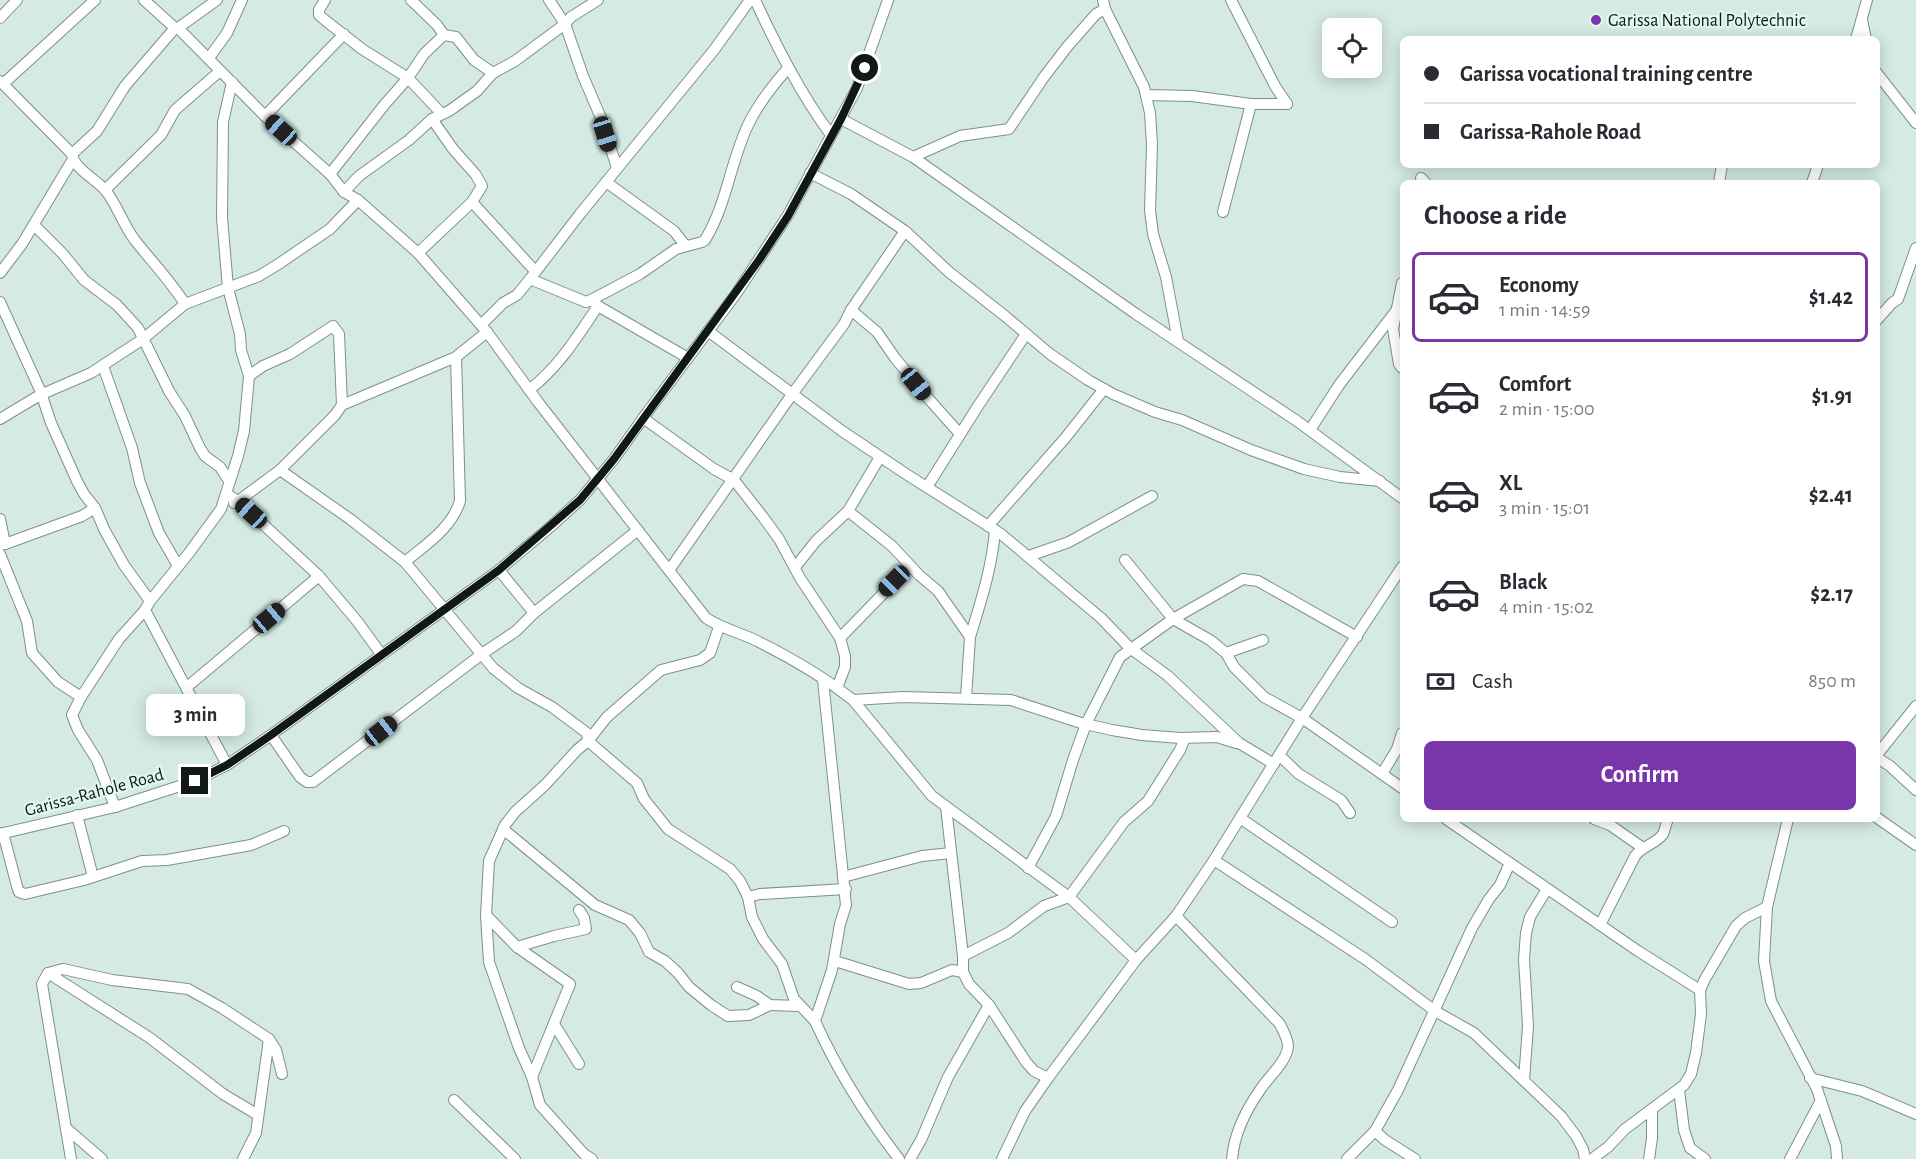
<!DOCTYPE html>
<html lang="en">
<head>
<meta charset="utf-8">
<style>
  :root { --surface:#fff; --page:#f7f7f7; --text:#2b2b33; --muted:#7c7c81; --line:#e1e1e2; --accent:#7936aa }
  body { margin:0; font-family:"Alegreya Sans",sans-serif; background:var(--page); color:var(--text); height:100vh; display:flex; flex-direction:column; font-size:22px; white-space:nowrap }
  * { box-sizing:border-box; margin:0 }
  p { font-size:20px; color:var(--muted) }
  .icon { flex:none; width:33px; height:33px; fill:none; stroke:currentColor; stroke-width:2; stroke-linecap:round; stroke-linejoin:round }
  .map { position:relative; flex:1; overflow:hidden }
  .drawer { position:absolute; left:1400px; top:180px; width:480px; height:642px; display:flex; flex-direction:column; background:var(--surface); border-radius:9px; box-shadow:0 3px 15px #0003 }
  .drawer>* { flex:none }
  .guide { position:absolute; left:1400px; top:36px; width:480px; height:132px; border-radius:9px; box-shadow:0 3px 15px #0003; display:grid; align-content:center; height:132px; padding:0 24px; background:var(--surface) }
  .controls { position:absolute; left:1322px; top:18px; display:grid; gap:12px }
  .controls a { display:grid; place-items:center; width:60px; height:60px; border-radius:9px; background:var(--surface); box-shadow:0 3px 15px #0003; font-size:30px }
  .end { position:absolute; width:27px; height:27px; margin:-14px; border:8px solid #111917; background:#fff; box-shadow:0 0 0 3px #fff }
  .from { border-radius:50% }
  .bubble { position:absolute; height:42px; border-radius:9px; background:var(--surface); box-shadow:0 3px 15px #0003; font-size:20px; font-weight:700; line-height:42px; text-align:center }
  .car { position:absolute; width:18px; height:36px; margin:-18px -9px; border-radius:8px; box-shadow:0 0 4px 2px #0007; background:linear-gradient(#222 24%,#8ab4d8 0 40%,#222 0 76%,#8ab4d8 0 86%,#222 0) }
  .guide b { display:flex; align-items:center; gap:21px; height:57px; font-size:22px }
  .guide b+b { border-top:2px solid var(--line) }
  .guide i { width:15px; height:15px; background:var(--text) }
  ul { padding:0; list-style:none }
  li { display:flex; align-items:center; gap:18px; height:90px; margin:0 12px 9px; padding:0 12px; border:3px solid transparent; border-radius:9px }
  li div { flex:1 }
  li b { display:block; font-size:22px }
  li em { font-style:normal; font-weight:700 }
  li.active { border-color:var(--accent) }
  li>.icon { width:54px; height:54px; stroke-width:1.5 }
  h2 { padding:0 24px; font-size:27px; line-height:72px }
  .pay { display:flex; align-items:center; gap:15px; height:66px; padding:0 24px; font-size:22px }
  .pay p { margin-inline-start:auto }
  .cta { display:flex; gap:12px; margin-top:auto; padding:12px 24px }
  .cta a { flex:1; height:69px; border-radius:9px; background:var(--accent); color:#fff; font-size:24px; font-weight:700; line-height:69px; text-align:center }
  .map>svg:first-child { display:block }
</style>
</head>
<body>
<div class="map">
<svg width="1916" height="1159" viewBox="0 0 1916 1159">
  <rect width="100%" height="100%" fill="#d4eae3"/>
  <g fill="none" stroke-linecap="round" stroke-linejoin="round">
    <g stroke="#7c918a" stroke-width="12">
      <g id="minor">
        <path d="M144,0L175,28H178L265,116L330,174L344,192L358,200L418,253L487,332L538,402L706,618C724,630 743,633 761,643C793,659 825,678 853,700L932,796L1069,897L1136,960"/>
        <path d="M325,0L319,10V15L326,21L362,49L408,78L441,113"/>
        <path d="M411,0L437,25L444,35L456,37L474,60L493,73"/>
        <path d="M549,0L565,24L583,76L601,118L617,168"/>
        <path d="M755,0C777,47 800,93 831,135"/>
        <path d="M1103,0L1105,9L1144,87L1150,113L1152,145L1150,210L1153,234L1166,277L1178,341"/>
        <path d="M1231,0L1275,86L1287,104"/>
        <path d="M0,18L17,0"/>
        <path d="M1862,20L1866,39"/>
        <path d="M178,28L217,0"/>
        <path d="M1856,39L1867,0"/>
        <path d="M209,58L227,33L242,0"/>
        <path d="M1876,72L1916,123"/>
        <path d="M0,81L72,154C74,169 96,179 106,191C117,205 123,224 134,239C151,261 170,280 185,304"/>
        <path d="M3,84L95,0"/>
        <path d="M1146,95L1192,96L1251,104H1287"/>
        <path d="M265,116L344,34"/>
        <path d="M841,119L913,157L1136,314L1297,421L1402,498"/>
        <path d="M72,154L97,131L125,86L175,28"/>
        <path d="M913,157L960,136L1009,129L1044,77L1067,47L1096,14L1105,9"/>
        <path d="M810,173L851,194L905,231L949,272L1005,316L1050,354L1088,380L1113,394L1155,412L1182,420L1251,450L1304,469L1340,477L1380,481"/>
        <path d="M330,174L385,104L408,78L424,54L444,35"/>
        <path d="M1421,178L1426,183"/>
        <path d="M606,182L674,231L685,245"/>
        <path d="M1719,183L1722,165"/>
        <path d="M1812,183L1818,165"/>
        <path d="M105,190L161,135L175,110L220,71"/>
        <path d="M344,192L359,176L409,140L432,119L449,111L477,91L493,73L515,61L565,24L571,17L598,0"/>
        <path d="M472,202L535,271"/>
        <path d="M1223,212L1251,104"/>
        <path d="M34,225L63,254L84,280L117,305L138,328L169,391L185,416L200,448L205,456L220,467L229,481"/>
        <path d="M418,253L472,202L482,186L476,175L453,149L432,119"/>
        <path d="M0,273L22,244L73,159"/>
        <path d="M530,279L586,302L591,300L598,306L688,358"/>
        <path d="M1402,283L1393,329L1399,364L1402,368"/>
        <path d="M591,300L640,274L676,249L702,242L705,240C727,204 730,163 748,125C758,104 773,85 788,68"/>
        <path d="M0,302L40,390L51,423L77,481L84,494L95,508L105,531L124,565L150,601"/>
        <path d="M851,310L877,332L895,358L927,397L960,434"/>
        <path d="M1876,321L1892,303L1898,299L1916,248"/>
        <path d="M482,324L503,303L517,295L530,279L580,214L714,50L750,0"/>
        <path d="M708,331L842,431L906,474L1001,534L1101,618L1130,648L1168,676L1239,743L1274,764"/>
        <path d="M103,366L132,448L140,483L159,533L178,566"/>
        <path d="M249,376L263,366L290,354L333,326L339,334L342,405"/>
        <path d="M529,390C559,367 577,337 598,306"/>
        <path d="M643,418L714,469L734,480L763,517L779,539L800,578L840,638L845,656V667L837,688"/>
        <path d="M0,419L40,395L91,373L143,339L185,304L259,276L277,265L330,229L358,200"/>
        <path d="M1310,430L1339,385L1402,303"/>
        <path d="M280,470L350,519L405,562L493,668L518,688L552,707L587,733L588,741L637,783L644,799L668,829L730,869L740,881L748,897"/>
        <path d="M927,487L978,406L1026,334"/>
        <path d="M227,494L238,501L280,470L335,415L342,405L456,357L487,332"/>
        <path d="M848,511L892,546L919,575L938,591L968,634L970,637L966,698"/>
        <path d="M0,519L5,544L0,545"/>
        <path d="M988,526L1066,437L1104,389"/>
        <path d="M5,544L82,516L95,508"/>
        <path d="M0,554L27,621L32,653L58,682L81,697"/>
        <path d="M1029,556L1069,542L1152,496"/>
        <path d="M1125,560L1173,619L1210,640L1226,653L1234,667L1264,697L1302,718L1402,788"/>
        <path d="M405,562C425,545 452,528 460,501L456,357"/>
        <path d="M796,566L816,541L848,511L880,457"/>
        <path d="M670,569L793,393L844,324L851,310L905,231"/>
        <path d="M499,570L534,613"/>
        <path d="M319,576L357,621L381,654"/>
        <path d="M145,610L227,765"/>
        <path d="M970,637C981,601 992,568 995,530"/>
        <path d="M840,638L910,566"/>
        <path d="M1226,653L1263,640"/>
        <path d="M823,680L846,905L840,924L832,970L815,1021C837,1070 866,1116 899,1159"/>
        <path d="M187,687L319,576L238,501L234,503"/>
        <path d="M853,700L903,697L1011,700L1081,723L1112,730L1142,735L1180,738L1217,737L1236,743"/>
        <path d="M271,735L300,777L307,782H313L482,654L516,631L534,613L638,530"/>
        <path d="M1279,755L1299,774L1341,800L1350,813"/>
        <path d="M1876,756L1916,706"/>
        <path d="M1876,757L1890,766L1916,790"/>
        <path d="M1382,774L1397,749L1402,733"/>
        <path d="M115,807L97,760L78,730L72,715L81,697L119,639L145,610L150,601L189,553L221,509L238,456L244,431L249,376L241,350L240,334L228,288L222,218L223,122L232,82"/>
        <path d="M946,807L963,956V972L969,984L989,1005L1026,1062L1034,1071L1048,1078"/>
        <path d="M77,815L93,877"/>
        <path d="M1876,817L1916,845"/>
        <path d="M1240,818L1392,922"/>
        <path d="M1446,819L1638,951L1700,990"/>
        <path d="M1594,819L1610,825L1643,848"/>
        <path d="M1788,819L1767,907L1764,961L1771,1001L1817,1089L1836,1146L1837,1159"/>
        <path d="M503,829L595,905L629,920L640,933L649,952L665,961L678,973L689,987L711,1005L728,1016L749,1015L770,1005"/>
        <path d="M3,833L17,886L19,892L25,894L84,880L142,861L167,860L251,845L284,831"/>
        <path d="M0,834L115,807L195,781L227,765L271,735L499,570L549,528L580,500L614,459L649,410L736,294L788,215L857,88L888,0"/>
        <path d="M1214,860L1365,959L1435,1011L1474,1033L1561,1116L1576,1136L1583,1149L1585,1159"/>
        <path d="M1028,868L1056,816L1073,760L1086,724L1120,657L1173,619L1243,579L1258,581L1357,637"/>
        <path d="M843,877L922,856L951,853"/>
        <path d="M486,915L517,947L570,984L532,1077"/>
        <path d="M1176,916L1280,1024C1283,1031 1288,1039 1288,1046C1287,1062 1268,1077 1260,1090C1246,1110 1234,1135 1232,1159"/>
        <path d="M1600,925L1635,856C1642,846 1656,844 1663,834C1665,830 1666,823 1668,819"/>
        <path d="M517,947L554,936L586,929L584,918L579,910"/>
        <path d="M963,956L1008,933L1044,906L1069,897L1124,822L1148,801L1180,750L1185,738"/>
        <path d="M835,961L909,984L921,983L952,970L963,972"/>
        <path d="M48,973L150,1038L223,1094L258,1115"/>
        <path d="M737,987L757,996L770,1005L800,1006"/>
        <path d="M815,1021L794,999L782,964L763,939L752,917L748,897L760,894L846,889"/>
        <path d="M554,1024L579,1064"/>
        <path d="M1810,1078L1862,1091L1916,1114"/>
        <path d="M1524,1080L1528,1026L1524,959L1526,933L1530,917L1547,889"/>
        <path d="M1679,1090L1684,1130L1690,1148L1705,1159"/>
        <path d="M454,1100L515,1159"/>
        <path d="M66,1128L102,1159"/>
        <path d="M1375,1131L1385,1140L1415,1159"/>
        <path d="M71,1159L42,984L48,973L63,969L112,980L188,989L222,1008L269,1039L276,1050L282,1074"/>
        <path d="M243,1159L256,1133L269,1039"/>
        <path d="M592,1159L584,1154L540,1105L532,1077L519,1048L489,962L486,915L489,861L505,825L515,812L545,785L577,750L588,741L607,717L661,670L700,660L710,653L719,627"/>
        <path d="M910,1159L921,1140L948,1077L989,1005"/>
        <path d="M1002,1159L1025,1111L1048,1078L1136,960L1176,916L1214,860L1302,718L1402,567"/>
        <path d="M1347,1159L1375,1131L1398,1090L1472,928L1489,899L1500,885L1510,863"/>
        <path d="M1592,1159L1608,1147L1625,1129L1684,1085L1691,1074L1696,1053L1701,1014L1700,990L1705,979L1736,926L1745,918L1767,907"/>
        <path d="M1649,1159L1652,1138V1110"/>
        <path d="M1790,1159L1821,1100"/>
      </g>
    </g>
    <use href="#minor" stroke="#fff" stroke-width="10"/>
  </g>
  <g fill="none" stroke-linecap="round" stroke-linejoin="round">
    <path stroke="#111917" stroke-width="8" d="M195,781L227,765L271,735L499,570L580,500L614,459L759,260L788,216L841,119L865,68"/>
  </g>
  <circle fill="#7936aa" stroke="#e1f8f0" stroke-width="2" cx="1596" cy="20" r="6"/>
  <g text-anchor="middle" stroke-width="4.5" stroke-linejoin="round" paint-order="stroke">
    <g font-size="18" fill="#111917" stroke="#e1f8f0" text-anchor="start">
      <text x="1608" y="26">Garissa National Polytechnic</text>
    </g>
    <g font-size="18" fill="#111917" stroke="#e1f8f0">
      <text transform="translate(94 792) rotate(-15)" y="6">Garissa-Rahole Road</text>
    </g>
  </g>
</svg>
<div class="controls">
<a><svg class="icon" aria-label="locate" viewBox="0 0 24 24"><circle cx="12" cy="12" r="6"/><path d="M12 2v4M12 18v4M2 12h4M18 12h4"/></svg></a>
</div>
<i class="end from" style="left:865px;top:68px"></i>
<i class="end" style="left:195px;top:781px"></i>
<div class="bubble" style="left:146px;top:694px;width:99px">3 min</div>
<i class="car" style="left:281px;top:130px;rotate:312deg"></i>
<i class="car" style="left:605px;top:134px;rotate:163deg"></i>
<i class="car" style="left:916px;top:384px;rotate:141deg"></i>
<i class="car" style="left:251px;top:513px;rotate:312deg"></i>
<i class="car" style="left:894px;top:581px;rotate:225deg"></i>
<i class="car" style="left:269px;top:618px;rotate:50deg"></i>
<i class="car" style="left:381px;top:731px;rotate:52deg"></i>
<div class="guide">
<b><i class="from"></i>Garissa vocational training centre</b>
<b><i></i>Garissa-Rahole Road</b>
</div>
<section class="drawer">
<h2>Choose a ride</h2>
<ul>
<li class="active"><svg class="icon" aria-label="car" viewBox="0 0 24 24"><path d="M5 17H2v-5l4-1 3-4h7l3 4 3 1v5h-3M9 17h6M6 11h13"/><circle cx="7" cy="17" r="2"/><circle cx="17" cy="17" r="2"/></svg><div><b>Economy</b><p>1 min · 14:59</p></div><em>$1.42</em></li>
<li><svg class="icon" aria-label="car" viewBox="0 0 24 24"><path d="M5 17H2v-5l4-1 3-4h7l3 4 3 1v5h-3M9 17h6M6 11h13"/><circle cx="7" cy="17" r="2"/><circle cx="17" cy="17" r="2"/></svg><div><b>Comfort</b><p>2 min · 15:00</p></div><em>$1.91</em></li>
<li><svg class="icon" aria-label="car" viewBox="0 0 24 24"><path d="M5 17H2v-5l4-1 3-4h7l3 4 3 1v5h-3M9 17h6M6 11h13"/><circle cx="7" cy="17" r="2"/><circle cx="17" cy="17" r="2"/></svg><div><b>XL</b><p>3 min · 15:01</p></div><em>$2.41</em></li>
<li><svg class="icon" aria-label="car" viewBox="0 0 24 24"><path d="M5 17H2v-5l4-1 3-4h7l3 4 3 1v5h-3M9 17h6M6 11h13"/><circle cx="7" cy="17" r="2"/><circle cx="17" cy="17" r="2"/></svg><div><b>Black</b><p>4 min · 15:02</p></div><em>$2.17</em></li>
</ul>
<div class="pay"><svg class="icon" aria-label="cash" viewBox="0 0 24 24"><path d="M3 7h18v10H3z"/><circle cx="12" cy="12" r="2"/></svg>Cash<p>850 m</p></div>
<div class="cta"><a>Confirm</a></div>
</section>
</div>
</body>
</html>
